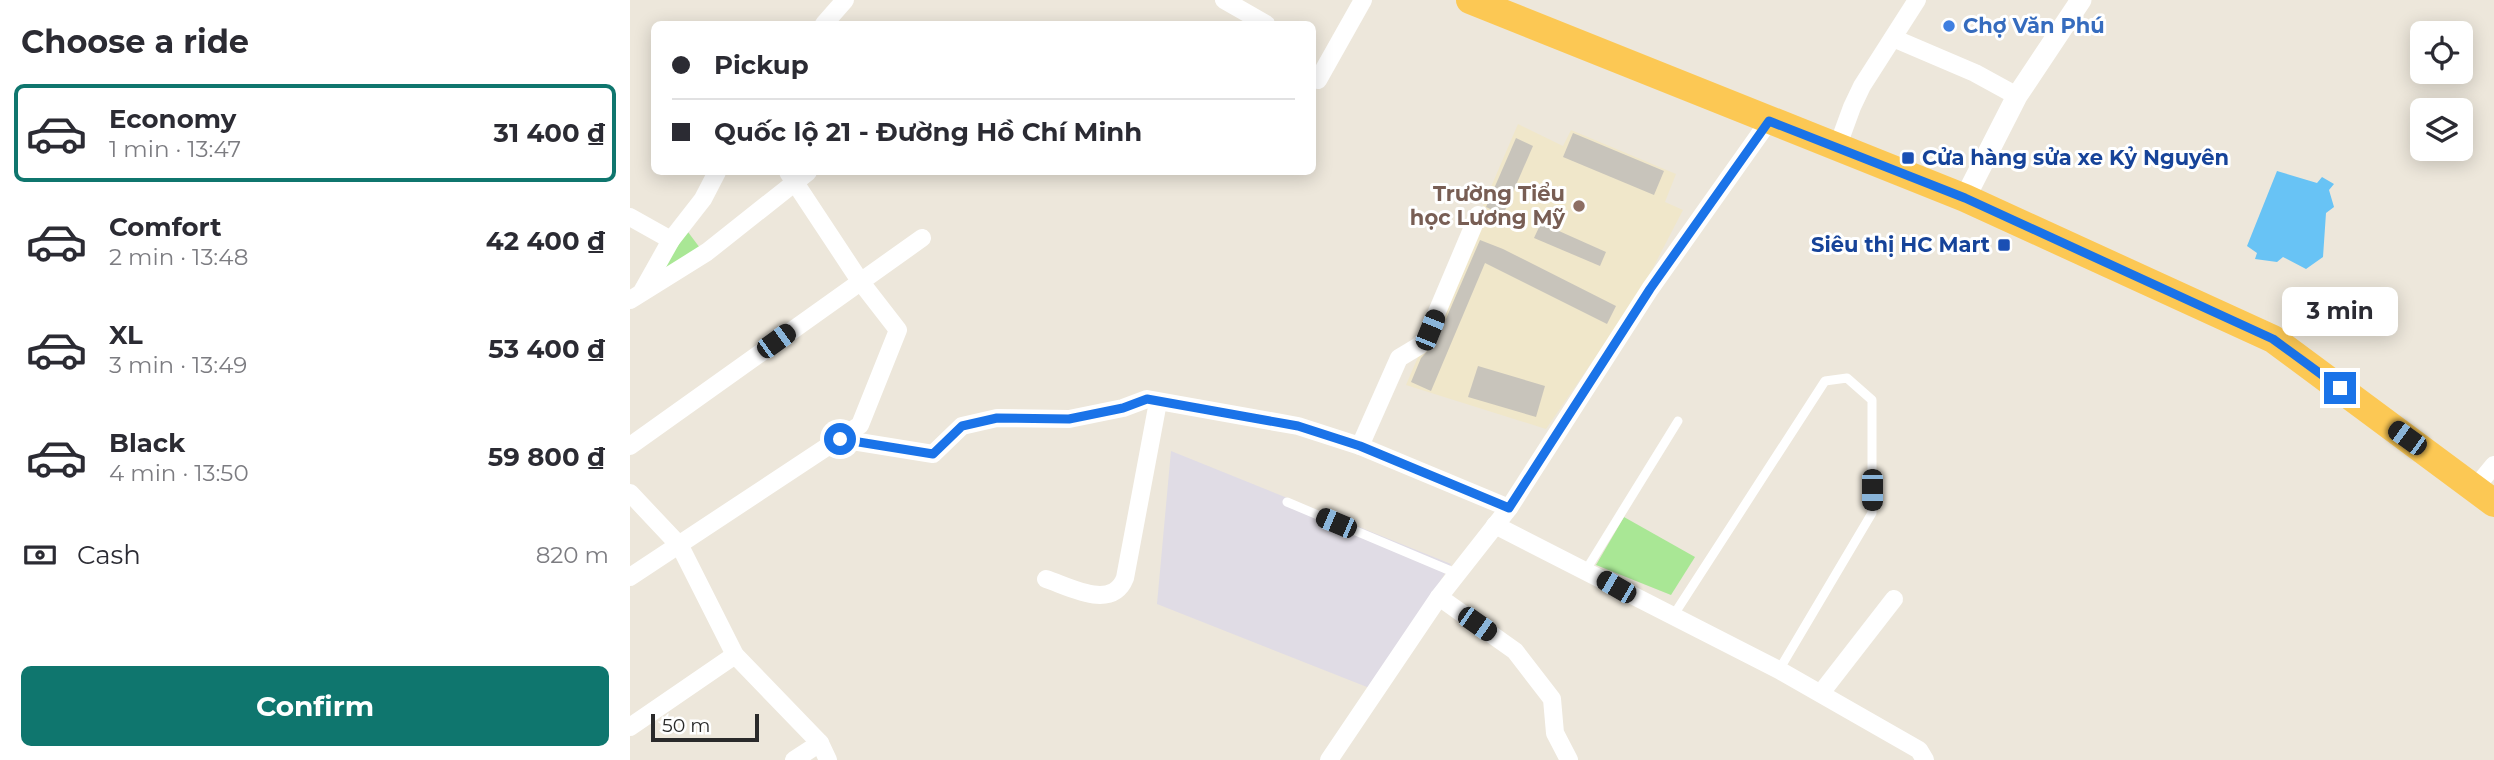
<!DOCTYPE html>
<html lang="en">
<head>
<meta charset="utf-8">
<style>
  :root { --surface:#fff; --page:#f7f7f7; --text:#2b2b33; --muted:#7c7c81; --line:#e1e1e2; --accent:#0f766e }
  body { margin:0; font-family:Montserrat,sans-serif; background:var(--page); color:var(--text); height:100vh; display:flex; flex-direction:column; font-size:26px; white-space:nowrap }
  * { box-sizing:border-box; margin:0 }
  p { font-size:23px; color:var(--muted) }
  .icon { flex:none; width:38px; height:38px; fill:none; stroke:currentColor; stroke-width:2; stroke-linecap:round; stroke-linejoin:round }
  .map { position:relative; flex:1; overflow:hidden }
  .drawer { display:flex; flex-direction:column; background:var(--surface); width:630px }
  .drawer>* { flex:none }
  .guide { position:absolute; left:21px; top:21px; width:665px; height:154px; border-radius:10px; box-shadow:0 4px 18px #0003; display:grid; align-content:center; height:154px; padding:0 21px; background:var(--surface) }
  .controls { position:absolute; left:1780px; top:21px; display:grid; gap:14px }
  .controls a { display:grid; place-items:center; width:63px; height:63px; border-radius:10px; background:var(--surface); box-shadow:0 4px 18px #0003; font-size:35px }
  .scale { position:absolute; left:21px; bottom:18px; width:108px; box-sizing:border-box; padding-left:7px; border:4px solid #2a2a2a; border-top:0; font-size:19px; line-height:24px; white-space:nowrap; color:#2a2a2a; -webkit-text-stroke:5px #fff; paint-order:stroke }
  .end { position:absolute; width:32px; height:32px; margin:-16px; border:9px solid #1a73e8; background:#fff; box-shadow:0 0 0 4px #fff }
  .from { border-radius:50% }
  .bubble { position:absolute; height:49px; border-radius:10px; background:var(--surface); box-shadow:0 4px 18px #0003; font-size:23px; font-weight:700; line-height:49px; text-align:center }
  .car { position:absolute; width:21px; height:42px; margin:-21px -10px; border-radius:9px; box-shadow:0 0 5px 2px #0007; background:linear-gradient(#222 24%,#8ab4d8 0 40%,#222 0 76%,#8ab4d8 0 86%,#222 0) }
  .guide b { display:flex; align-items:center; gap:24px; height:66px; font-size:26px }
  .guide b+b { border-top:2px solid var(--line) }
  .guide i { width:18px; height:18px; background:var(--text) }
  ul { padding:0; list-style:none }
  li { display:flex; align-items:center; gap:21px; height:98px; margin:0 14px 10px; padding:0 7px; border:4px solid transparent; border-radius:10px }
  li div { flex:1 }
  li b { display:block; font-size:26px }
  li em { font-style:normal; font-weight:700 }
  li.current { border-color:var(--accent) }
  li>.icon { width:63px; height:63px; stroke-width:1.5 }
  h2 { padding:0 21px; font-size:32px; line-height:84px }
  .pay { display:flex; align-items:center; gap:18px; height:77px; padding:0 21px; font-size:26px }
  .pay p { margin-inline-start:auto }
  .action { display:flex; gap:14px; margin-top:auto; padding:14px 21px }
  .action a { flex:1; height:80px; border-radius:10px; background:var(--accent); color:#fff; font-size:28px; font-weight:700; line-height:80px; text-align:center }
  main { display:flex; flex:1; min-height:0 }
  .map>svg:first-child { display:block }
</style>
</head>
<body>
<main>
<section class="drawer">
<h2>Choose a ride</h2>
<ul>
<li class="current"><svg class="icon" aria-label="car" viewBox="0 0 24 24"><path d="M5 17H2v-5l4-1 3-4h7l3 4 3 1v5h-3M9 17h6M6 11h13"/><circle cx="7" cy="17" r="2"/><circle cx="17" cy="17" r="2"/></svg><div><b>Economy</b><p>1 min · 13:47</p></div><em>31 400 ₫</em></li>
<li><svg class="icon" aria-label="car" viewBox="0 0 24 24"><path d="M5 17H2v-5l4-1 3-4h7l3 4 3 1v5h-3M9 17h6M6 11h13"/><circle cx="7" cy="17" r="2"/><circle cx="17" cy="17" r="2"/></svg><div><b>Comfort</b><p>2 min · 13:48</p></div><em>42 400 ₫</em></li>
<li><svg class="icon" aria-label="car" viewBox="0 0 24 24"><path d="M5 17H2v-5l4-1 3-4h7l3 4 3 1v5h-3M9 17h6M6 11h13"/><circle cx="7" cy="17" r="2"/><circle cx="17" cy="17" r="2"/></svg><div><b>XL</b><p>3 min · 13:49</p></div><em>53 400 ₫</em></li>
<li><svg class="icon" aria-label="car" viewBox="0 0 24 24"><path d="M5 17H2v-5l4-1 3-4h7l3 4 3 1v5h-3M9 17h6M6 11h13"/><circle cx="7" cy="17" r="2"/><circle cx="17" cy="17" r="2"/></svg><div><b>Black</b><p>4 min · 13:50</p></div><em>59 800 ₫</em></li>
</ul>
<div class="pay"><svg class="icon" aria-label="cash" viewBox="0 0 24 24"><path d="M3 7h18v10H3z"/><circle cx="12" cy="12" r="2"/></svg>Cash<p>820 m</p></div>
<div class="action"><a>Confirm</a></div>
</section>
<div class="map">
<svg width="1864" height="760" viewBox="0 0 1864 760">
  <rect width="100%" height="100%" fill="#ede7db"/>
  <path fill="#e0dce5" d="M541,451L821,564L742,689L527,604Z"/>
  <path fill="#f0e7ca" d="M888,124L933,146L941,130L1046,174L1035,202L1053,210L1012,289L916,429L776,385Z"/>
  <g fill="#a9e795">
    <path d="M58,232L70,248L33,275L27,270Z"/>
    <path d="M994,517L1065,557L1041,595L966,565Z"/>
  </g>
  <path fill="#68c3f5" d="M1647,171L1687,183L1692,177L1704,184L1699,190L1704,207L1696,213L1693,257L1676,269L1653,257L1647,262L1625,259L1627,253L1617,246Z"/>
  <g fill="#c8c4bb">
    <path d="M943,133L1034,171L1024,195L933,157Z"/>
    <path d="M886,138L903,146L873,215L856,207Z"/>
    <path d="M911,223L976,252L970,266L904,238Z"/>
    <path d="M850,240L873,249L986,306L977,324L855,263L801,391L781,382L791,358L806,342Z"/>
    <path d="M848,366L915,386L906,417L838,397Z"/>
  </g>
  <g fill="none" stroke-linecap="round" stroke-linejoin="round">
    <g stroke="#fff" stroke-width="9">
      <path d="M657,502L828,574"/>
      <path d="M956,570L1048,421"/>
      <path d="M1043,616L1195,381L1217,378L1242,400V513L1149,670"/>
    </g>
    <g stroke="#fff" stroke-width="18">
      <path d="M594,0L636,24"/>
      <path d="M194,24L215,0"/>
      <path d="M1263,38L1345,73L1387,96"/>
      <path d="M688,80L733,0"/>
      <path d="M1207,148L1222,107L1232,86L1287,0"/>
      <path d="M0,217L41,240"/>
      <path d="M13,290L41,240L73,199L87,172"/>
      <path d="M0,300L77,252L178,172"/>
      <path d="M210,439L303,454L332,426L367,418L439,419L493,408L517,399L668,426L730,446L879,508"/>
      <path d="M0,446L292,238"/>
      <path d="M730,446L769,358L789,346L796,338L848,215"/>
      <path d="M1845,488L1864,465"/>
      <path d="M0,493L50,546L105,655L190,743L198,760"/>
      <path d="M865,525L1149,670L1289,750L1295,760"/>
      <path d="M0,577L230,425L268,330L230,281L158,172"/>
      <path d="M416,579C440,587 482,611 495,578L528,402"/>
      <path d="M809,597L885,651L922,699L925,733L939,760"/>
      <path d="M1191,693L1264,599"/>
      <path d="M0,727L105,655"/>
      <path d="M164,760L190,743"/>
      <path d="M699,760L809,597L879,508L1020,289L1139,121"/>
    </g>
    <path stroke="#fff" stroke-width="21" d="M1335,198L1387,96L1451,0"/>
    <path stroke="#fcc854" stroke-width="28" d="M840,0L1335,198L1643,339L1864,503"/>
  </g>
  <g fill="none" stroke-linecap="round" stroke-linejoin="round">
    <path stroke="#1a73e8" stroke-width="9" d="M210,439L303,454L332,426L367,418L439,419L493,408L517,399L668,426L730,446L879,508L1020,289L1139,121L1335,198L1643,339L1710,388"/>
  </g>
  <circle fill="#3f7fe0" stroke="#fff" stroke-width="2.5" cx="1319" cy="26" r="7"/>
  <g fill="#1a4fb4" stroke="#fff" stroke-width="2.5">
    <rect x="1271" y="151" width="14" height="14" rx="3.5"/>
    <rect x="1367" y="238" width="14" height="14" rx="3.5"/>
  </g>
  <circle fill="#8d6e63" stroke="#fff" stroke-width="2.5" cx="949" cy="206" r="7"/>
  <g text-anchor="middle" stroke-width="6" stroke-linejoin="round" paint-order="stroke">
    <g font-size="21" font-weight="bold" fill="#366cbe" stroke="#fff" text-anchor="start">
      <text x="1333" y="33">Chợ Văn Phú</text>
    </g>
    <g font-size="21" font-weight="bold" fill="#164399" stroke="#fff" text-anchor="start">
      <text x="1292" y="165">Cửa hàng sửa xe Kỷ Nguyên</text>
      <text x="1360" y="252" text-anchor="end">Siêu thị HC Mart</text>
    </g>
    <g font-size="21" font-weight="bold" fill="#785e54" stroke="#fff" text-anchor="end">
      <text x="935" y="201">Trường Tiểu<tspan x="935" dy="24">học Lương Mỹ</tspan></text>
    </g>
  </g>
</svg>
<div class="controls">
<a><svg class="icon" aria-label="locate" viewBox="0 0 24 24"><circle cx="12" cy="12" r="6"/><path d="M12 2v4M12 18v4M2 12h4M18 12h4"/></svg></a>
<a><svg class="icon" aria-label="layers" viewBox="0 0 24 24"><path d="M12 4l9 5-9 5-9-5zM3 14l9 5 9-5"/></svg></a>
</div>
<div class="scale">50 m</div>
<i class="end from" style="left:210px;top:439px"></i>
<i class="end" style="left:1710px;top:388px"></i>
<div class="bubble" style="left:1652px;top:287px;width:116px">3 min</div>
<i class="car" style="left:800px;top:330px;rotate:22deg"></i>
<i class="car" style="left:146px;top:341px;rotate:54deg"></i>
<i class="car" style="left:1777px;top:438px;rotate:306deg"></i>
<i class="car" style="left:1242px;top:490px;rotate:180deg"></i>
<i class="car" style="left:706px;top:523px;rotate:293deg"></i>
<i class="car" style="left:986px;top:587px;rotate:300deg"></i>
<i class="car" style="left:847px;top:624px;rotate:125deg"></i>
<div class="guide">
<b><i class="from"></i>Pickup</b>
<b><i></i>Quốc lộ 21 - Đường Hồ Chí Minh</b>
</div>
</div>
</main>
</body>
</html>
